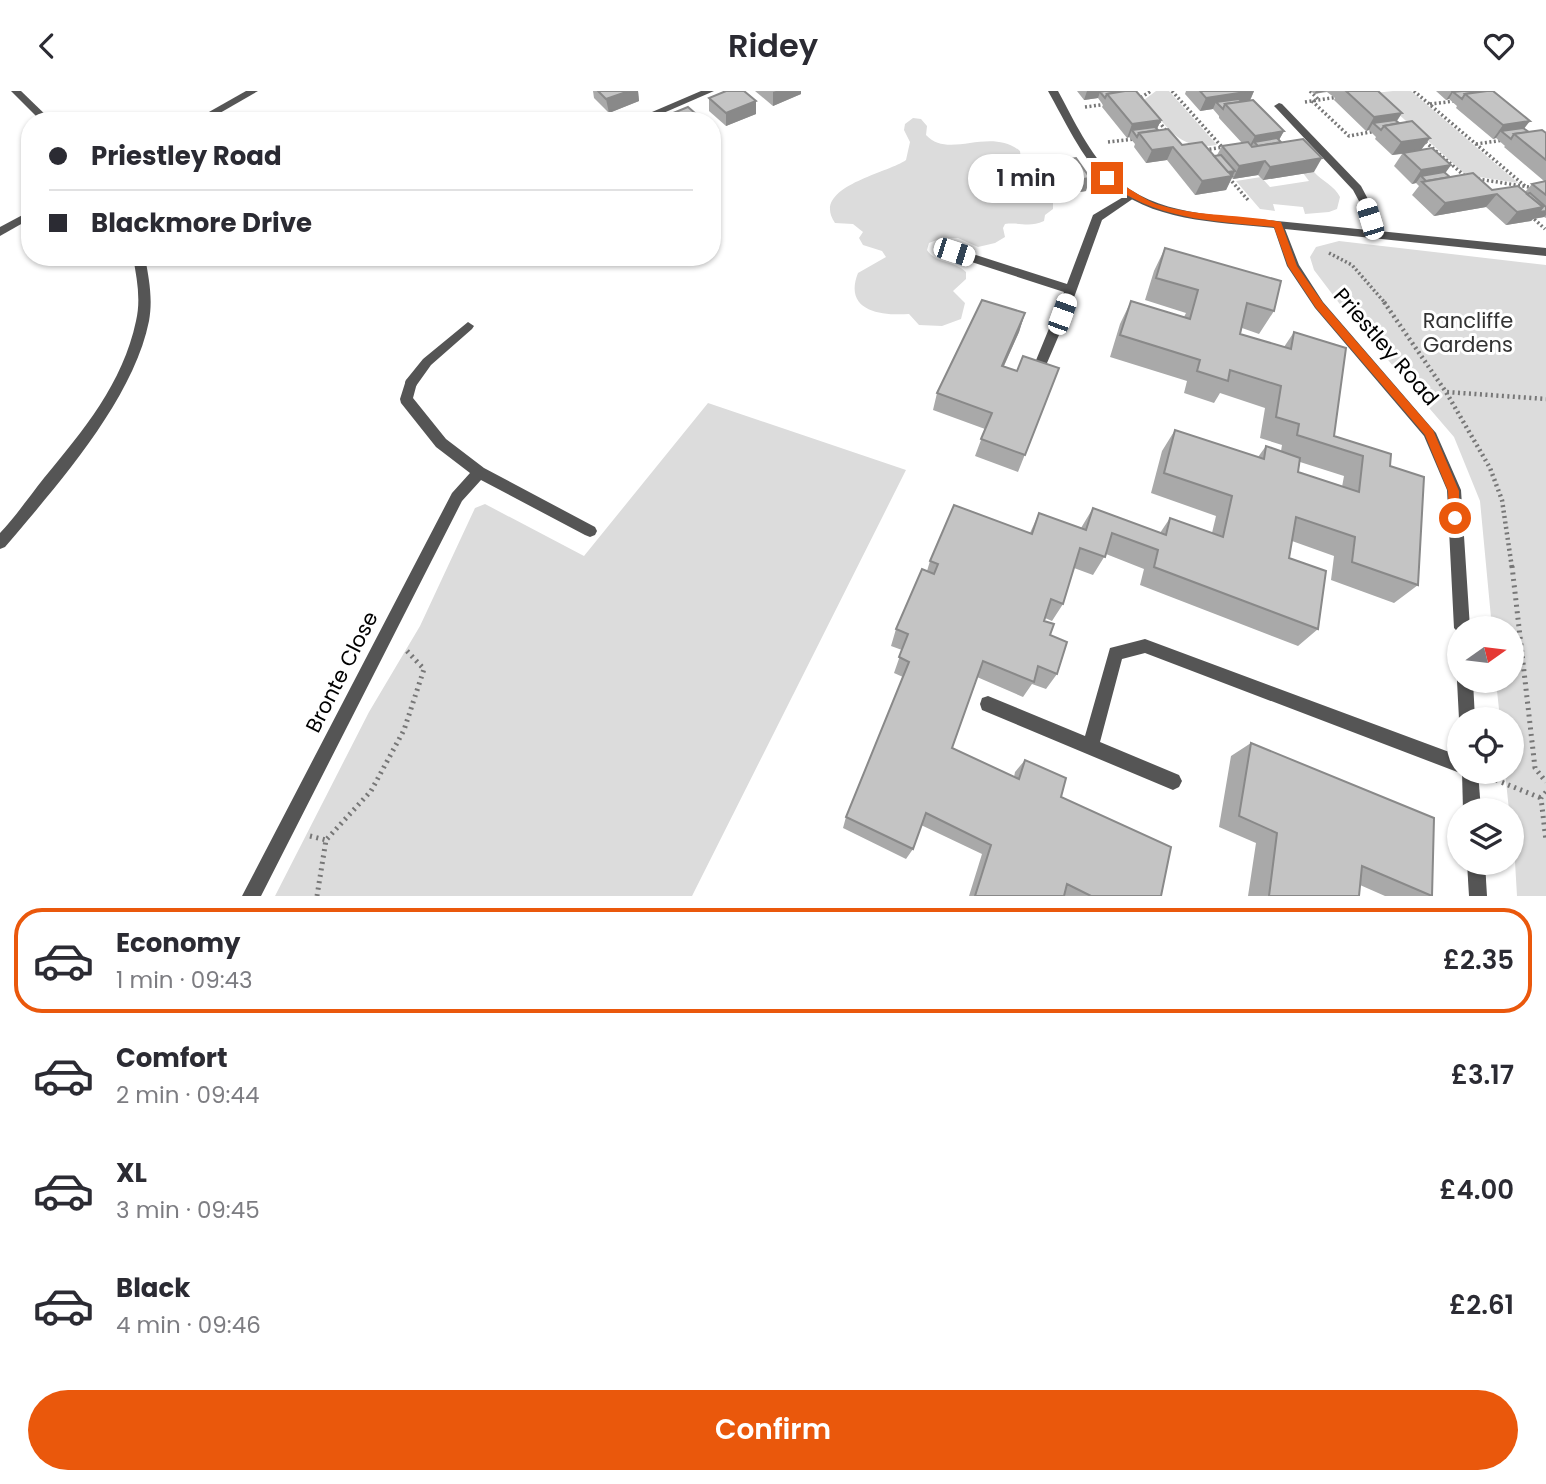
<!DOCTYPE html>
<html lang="en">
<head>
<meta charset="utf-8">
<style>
  :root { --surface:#fff; --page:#f2f2f3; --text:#2b2b33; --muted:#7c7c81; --line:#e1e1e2; --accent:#ea580c }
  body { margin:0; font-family:Poppins,sans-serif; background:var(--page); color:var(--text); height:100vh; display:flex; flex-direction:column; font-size:26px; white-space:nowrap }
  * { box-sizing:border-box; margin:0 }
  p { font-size:23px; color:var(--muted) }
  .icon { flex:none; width:38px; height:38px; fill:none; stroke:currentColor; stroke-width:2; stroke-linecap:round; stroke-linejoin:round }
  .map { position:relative; height:805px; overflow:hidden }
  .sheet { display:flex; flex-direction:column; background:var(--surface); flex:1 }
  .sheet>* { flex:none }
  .hud { position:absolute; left:21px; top:21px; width:700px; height:154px; border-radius:28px; box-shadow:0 2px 5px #0004; display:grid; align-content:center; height:154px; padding:0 28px; background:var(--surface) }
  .needle { width:46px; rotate:76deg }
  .fabs { position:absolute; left:1447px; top:525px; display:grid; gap:14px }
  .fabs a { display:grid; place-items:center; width:77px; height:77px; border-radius:50%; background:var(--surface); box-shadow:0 2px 5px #0004; font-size:35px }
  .end { position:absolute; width:32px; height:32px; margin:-16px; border:9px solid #ea580c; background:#fff; box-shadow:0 0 0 4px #fff }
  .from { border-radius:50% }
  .bubble { position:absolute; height:49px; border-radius:24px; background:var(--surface); box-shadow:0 2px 5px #0004; font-size:23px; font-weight:600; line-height:49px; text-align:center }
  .car { position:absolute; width:21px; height:42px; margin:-21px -10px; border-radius:9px; box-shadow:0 0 5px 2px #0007; background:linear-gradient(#fff 24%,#345 0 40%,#fff 0 76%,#345 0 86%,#fff 0) }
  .hud b { display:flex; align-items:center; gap:24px; height:66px; font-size:26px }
  .hud b+b { border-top:2px solid var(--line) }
  .hud i { width:18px; height:18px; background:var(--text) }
  ul { padding:12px 0 0; list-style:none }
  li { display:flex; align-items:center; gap:21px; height:105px; margin:0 14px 10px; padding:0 14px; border:4px solid transparent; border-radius:28px }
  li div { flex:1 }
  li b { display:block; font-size:26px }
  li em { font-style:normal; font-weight:600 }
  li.current { border-color:var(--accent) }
  li>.icon { width:63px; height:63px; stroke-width:1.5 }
  .button { display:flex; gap:14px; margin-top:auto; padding:14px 28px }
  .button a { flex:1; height:80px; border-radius:42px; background:var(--accent); color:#fff; font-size:28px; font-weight:600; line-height:80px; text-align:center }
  header { display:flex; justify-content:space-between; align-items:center; height:91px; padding:0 28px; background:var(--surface); font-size:32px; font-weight:600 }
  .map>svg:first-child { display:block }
</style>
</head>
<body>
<header><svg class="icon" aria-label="back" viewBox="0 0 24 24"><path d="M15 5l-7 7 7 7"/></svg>Ridey<svg class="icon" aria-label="heart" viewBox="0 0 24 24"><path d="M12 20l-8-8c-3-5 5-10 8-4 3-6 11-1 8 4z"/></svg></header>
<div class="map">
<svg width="1546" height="805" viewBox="0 0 1546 805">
  <rect width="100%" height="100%" fill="#fff"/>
  <g fill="#dcdcdc">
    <path d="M1156,0H1169L1217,54C1178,60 1167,35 1144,9Z"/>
    <path d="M1393,0H1411L1518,92L1466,84L1375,2Z"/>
    <path d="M913,27L921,28L927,35L926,44C949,69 989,35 1020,60C1022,85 1040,90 1053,111V118L1045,124L1044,130C1029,137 1020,131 1005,133L1003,137L1005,146L995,152L978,156L958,147L939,148L929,152L927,159C936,173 954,169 966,181V188L953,200L965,212L961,228L942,235L919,234L909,223C881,225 843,220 858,182L886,166L882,160L863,154L859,147L863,141L853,133L835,132C810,96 886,83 906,69L910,51L904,39L905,33Z"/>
    <path d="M1314,81C1322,90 1335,95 1340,106L1337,118L1329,121L1305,123L1303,116L1273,113L1275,120L1260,118L1236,90L1261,86L1270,96L1309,90L1303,82Z"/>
    <path d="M1339,150L1546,174V805H1517L1512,719H1509L1505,681H1512V628H1500L1496,590H1512V537H1492L1480,410L1454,346L1339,212L1314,179L1310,166L1316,156Z"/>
    <path d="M708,312L906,379L692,805H275L369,621L420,535L475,417L485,413L584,465Z"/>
  </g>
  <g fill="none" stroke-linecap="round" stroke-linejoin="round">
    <g stroke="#777" stroke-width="3.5" stroke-dasharray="2 2.5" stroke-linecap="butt">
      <path d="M1172,0L1222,56"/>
      <path d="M1310,0L1318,8"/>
      <path d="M1414,0L1525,95"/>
      <path d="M1137,9L1151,0"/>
      <path d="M1312,10L1349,45L1376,40"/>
      <path d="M1305,11L1338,6"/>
      <path d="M1430,13L1455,10"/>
      <path d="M1085,16L1107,13"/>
      <path d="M1156,27L1168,42"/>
      <path d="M1422,48L1466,86"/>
      <path d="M1108,51L1134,48"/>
      <path d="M1476,53L1504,49"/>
      <path d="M1205,59L1224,56"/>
      <path d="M1229,87L1248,109"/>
      <path d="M1478,88L1529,96L1546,93"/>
      <path d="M1531,125L1545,138"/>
      <path d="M1329,162L1352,174L1386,213"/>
    </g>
    <g stroke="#777" stroke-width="4.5" stroke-dasharray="2 3.5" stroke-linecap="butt">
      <path d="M1384,211L1446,301L1490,377L1502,409L1512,477"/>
      <path d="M1447,301L1546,308"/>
    </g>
    <g stroke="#777" stroke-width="5" stroke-dasharray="2 4.5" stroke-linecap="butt">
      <path d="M1512,475L1535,677L1546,691"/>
      <path d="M1496,689L1541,707"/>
      <path d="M1546,701L1541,707L1546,750"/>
      <path d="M310,745L326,749"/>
      <path d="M317,805L326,749L371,700L404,639L424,578L406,559"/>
    </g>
    <g fill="#555" fill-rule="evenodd">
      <path d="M1130,102L1135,105L1134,107L1102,129L1068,223L1044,279L1038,284L1034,282L1032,279L1064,201L950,164L948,161L954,157L1067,193L1093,124Z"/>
      <path d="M468,231L474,235L472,238L431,274L416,295H406L405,292L406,289L423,268Z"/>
      <path d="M1145,548L1460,665V681H1464L1460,682L1145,562L1122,568L1100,651L1179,684L1182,690L1179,696L1173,699L982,619L980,613L982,607L988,605L1085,645L1110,557Z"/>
    </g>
    <g fill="#555" fill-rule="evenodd">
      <path d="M11,0H21L52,30H41Z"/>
      <path d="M246,0H258L206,30H193Z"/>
      <path d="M701,0H714L645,30H631Z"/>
      <path d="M1048,0H1058C1074,29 1089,63 1114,86C1157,126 1222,124 1277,130C1307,133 1338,136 1368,139L1360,112L1353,99L1276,17L1274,15L1279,12L1282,13L1361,95L1370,112L1379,140L1546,157V165L1285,138L1299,174L1323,211L1436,342L1461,399L1470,537H1460V543L1454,537L1447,399L1424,345L1315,217L1287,175L1274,137C1218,131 1150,131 1106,90C1081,66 1065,30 1048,0Z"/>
      <path d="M30,120V128L0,145V136Z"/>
      <path d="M133,166H145C149,188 153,208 149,230C134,305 65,385 17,442L5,456L0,458V442C16,425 29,406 44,387C83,340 123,292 136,230C141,209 137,188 133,166Z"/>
      <path d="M411,287L417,292L413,307L446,348L484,377L595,436L597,440L595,444L590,446L585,444L481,389L462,410L261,805H242L452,402L470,382L436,356L401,312L400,308L406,289Z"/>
      <path d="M1460,585V590H1473L1475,628H1459L1457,590Z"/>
      <path d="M1462,681H1478L1481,719H1463Z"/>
      <path d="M1467,772H1485L1487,805H1469Z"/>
    </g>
  </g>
  <g fill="#a9a9a9" fill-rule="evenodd">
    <path d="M593,0H638L639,10L609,22L594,7Z"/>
    <path d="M755,0H801V3L773,15Z"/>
    <path d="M1077,0H1136L1161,29L1157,38L1182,54L1214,65L1217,64L1222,55L1242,52L1219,27V25L1213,18L1200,20L1185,3L1186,0H1254L1250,10L1284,40L1279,49L1314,81L1263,89L1258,84L1233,88L1232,87L1226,99L1195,104L1167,69L1146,72L1134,56L1135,53L1129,46L1127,47L1102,16L1103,14L1098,7L1084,9Z"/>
    <path d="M1311,0H1378L1402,22L1397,30L1399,32L1430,47L1421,59L1451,74L1445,82L1449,86L1492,99L1525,101L1532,93L1546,90V127L1544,126L1533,128L1531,130L1506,134L1486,116L1434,125L1412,104L1419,95L1416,92L1412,93L1394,75L1402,63L1392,64L1375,48L1376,46L1369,39L1366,40L1334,9L1335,7L1327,1L1314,3Z"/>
    <path d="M1436,0H1477L1529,41L1546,42V90H1544L1504,56L1505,55L1496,47L1493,48L1456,17L1457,15L1449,8L1446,9Z"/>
    <path d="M709,7L756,23L726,35L709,20Z"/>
    <path d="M673,22L704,30H674Z"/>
    <path d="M1022,75L1086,100L1031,109L1018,88Z"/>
    <path d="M1165,157L1274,220L1259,243L1242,237L1240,243L1284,256L1294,241L1334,345L1390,375L1418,494L1394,512L1331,489L1334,465L1292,450L1289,467L1318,538L1298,555L1140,494L1144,478L1106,463L1093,484L1074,477L1063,513L1052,530L1045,527L1044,530L1050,544L1057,583L1046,598L1032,593L1023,606L977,586L952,657L1014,686L1015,681L1025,669L1061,706L1161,805H969L982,763L921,734L913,758L906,768L843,737L846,726L903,586L894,582L902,559L891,555L896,538L927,480L930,470L1030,442L1039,422L1081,437L1093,417L1160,442L1170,427L1212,442L1216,425L1151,402L1162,360L1175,339L1258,366L1266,355L1281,360L1282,354L1260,347L1265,317L1220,302L1214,312L1184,302L1187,290L1110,266L1120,233L1131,210L1184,226L1186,222L1145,209L1154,180ZM1300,371L1344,385L1342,396L1298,381Z"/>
    <path d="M1025,222L1019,241L1004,275L1017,280L1059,277L1018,381L975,365L985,338L933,319L937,302Z"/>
    <path d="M1251,652L1432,805H1385L1360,794L1359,805H1248L1256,752L1219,736L1231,665Z"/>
  </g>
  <g fill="#898989">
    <path d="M629,0H638L639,10L609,22L606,8Z"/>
    <path d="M776,0H801V3L773,15V1Z"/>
    <path d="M1087,0H1134L1107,3L1100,1L1098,7L1084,9Z"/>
    <path d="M1254,0L1248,13H1225L1216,11L1213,18L1200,20L1206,7Z"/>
    <path d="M1316,0H1327L1314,3Z"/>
    <path d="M1452,0H1475L1465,3L1453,1L1449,8L1446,9Z"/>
    <path d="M756,10V23L726,35V22Z"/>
    <path d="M1402,22L1393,35H1384L1373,32L1369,39L1366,40L1374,26Z"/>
    <path d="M1161,29L1155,42H1139L1132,39L1129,46L1127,47L1132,33Z"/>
    <path d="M1530,30L1520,43L1508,45L1501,40L1496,47L1493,48L1503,34Z"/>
    <path d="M1284,40L1276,54L1254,51L1250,58H1248L1255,45Z"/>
    <path d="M1430,47L1420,60L1392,64L1401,51Z"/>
    <path d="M1173,56L1167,69L1146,72L1152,59Z"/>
    <path d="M1322,67L1314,81L1263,89L1270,76Z"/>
    <path d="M1265,70L1258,84L1233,88L1239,75Z"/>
    <path d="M1451,74L1441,88L1421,85L1416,92L1412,93L1421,79Z"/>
    <path d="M1235,80L1226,99L1195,104L1202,90L1220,82Z"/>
    <path d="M1090,87L1086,100L1031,109L1035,95Z"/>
    <path d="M1497,103L1486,116L1434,125L1445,112Z"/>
    <path d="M1543,116L1546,120V124L1544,126L1533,128L1531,130L1506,134L1517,121Z"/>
    <path d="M1025,222L1019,241L996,292L1002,275Z"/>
  </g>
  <g fill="#c4c4c4" stroke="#898989" stroke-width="2">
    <path d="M598,0H629L606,8Z"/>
    <path d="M726,0H744L756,10L726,22L709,7Z"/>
    <path d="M1104,0H1125L1107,3L1105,7L1100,1Z"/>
    <path d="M1125,0H1136L1161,29L1132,33L1107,3Z"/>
    <path d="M1200,0H1252L1206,7Z"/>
    <path d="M1346,0H1378L1402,22L1374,26Z"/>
    <path d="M1462,0H1477L1479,1L1465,3L1462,8L1453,1Z"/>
    <path d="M1487,0H1493L1530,30L1503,34L1465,3Z"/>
    <path d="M1239,8L1242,11L1225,13L1223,18L1216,11Z"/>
    <path d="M1253,9L1284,40L1255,45L1225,13Z"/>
    <path d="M688,16L704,30H676L680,28L673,22Z"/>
    <path d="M1395,29L1399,32L1384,35L1381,39L1373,32Z"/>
    <path d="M1412,30L1430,47L1401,51L1384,35Z"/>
    <path d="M1155,36L1158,39L1139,42L1137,46L1132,39Z"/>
    <path d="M1523,37L1529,41L1514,43L1511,48L1501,40Z"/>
    <path d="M1168,38L1182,54L1202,51L1232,85L1202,90L1173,56L1152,59L1139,42Z"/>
    <path d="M1542,39L1546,42V69L1514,43Z"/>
    <path d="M1277,47L1281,51L1258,55L1254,51Z"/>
    <path d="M1303,48L1322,67L1270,76L1265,70L1239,75L1222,55L1248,51L1252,56Z"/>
    <path d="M1432,57L1451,74L1421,79L1403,62Z"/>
    <path d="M1221,64L1235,80L1228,81L1214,65Z"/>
    <path d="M1076,67L1090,87L1035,95L1022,75Z"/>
    <path d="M1444,81L1450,86L1426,90L1421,85Z"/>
    <path d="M1473,82L1492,99L1518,95L1543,116L1517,121L1497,103L1445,112L1422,91Z"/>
    <path d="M1546,90V104L1532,93Z"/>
    <path d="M1530,102L1546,116V120L1539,121L1543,116L1527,103Z"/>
    <path d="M1165,157L1281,190L1274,220L1247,212L1240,243L1291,258L1294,241L1346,257L1334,345L1391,363L1390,375L1424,386L1418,494L1352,471L1355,446L1296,426L1289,467L1326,480L1318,538L1154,476L1158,459L1112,442L1105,466L1080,457L1063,513L1051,508L1044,530L1054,533L1050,544L1067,551L1057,583L1038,575L1034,591L983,570L952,657L1019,688L1025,669L1066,687L1061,706L1171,756L1161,805H1091L1067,793L1064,805H975L991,754L926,722L913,758L846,726L909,571L899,566L908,543L896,538L922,478L934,483L938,473L930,470L954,414L1032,443L1039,422L1086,439L1093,417L1166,444L1170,427L1223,446L1232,405L1164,382L1175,339L1264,368L1266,355L1300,367L1298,381L1359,401L1363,365L1297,344L1299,333L1276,326L1281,295L1230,279L1228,290L1197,280L1200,269L1120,244L1131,210L1190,228L1198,199L1156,187Z"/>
    <path d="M982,209L1025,222L1002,275L1017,280L1023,265L1059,277L1025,364L981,348L992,322L937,302Z"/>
    <path d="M1251,652L1434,727L1432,805L1362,775L1359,805H1269L1277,742L1239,725Z"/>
  </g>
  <path fill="#ea580c" d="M1104,85C1113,85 1142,108 1156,113C1197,126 1240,123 1281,131L1297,175L1323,212L1433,339L1459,400V430L1455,432L1449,427L1448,400L1425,344L1316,217L1288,175L1274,136C1211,130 1156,129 1104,89Z"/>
  <g text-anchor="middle" stroke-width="6" stroke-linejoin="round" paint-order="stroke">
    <g font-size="21" fill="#333" stroke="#fff">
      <text x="1468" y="237">Rancliffe<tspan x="1468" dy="24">Gardens</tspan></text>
    </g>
    <g font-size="21" fill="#000" stroke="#fff">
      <text transform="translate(1386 256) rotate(49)" y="7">Priestley Road</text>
      <text transform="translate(342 581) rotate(-63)" y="7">Bronte Close</text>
    </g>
  </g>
</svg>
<div class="fabs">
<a><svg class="needle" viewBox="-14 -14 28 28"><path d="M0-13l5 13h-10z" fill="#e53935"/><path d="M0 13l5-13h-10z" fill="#7c7c81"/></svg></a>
<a><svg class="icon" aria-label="locate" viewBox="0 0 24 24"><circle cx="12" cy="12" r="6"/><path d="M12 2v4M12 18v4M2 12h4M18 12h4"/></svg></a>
<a><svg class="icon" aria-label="layers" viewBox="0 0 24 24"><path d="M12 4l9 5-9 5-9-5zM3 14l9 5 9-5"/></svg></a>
</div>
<i class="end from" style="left:1455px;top:427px"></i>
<i class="end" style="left:1107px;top:87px"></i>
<div class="bubble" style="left:968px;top:63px;width:116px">1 min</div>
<i class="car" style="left:1370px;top:128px;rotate:343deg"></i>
<i class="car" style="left:954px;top:161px;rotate:108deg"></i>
<i class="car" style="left:1062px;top:223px;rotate:20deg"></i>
<div class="hud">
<b><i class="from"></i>Priestley Road</b>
<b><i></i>Blackmore Drive</b>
</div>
</div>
<section class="sheet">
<ul>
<li class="current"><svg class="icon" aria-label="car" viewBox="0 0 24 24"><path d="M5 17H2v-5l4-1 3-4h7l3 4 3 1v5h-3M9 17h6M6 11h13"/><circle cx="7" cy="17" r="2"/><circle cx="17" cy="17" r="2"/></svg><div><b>Economy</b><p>1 min · 09:43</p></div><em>£2.35</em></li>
<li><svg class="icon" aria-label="car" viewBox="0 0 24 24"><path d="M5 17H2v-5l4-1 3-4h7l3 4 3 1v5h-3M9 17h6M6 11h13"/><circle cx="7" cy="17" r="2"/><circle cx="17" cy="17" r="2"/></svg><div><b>Comfort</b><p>2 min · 09:44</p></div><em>£3.17</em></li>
<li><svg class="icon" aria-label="car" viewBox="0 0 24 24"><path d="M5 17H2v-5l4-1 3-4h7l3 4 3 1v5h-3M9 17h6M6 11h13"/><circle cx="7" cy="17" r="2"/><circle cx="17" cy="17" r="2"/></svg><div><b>XL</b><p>3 min · 09:45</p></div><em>£4.00</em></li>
<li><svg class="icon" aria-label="car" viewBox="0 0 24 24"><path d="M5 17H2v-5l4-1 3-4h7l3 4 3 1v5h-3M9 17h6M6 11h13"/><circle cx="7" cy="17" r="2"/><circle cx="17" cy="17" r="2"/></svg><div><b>Black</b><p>4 min · 09:46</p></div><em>£2.61</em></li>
</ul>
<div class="button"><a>Confirm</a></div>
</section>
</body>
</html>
